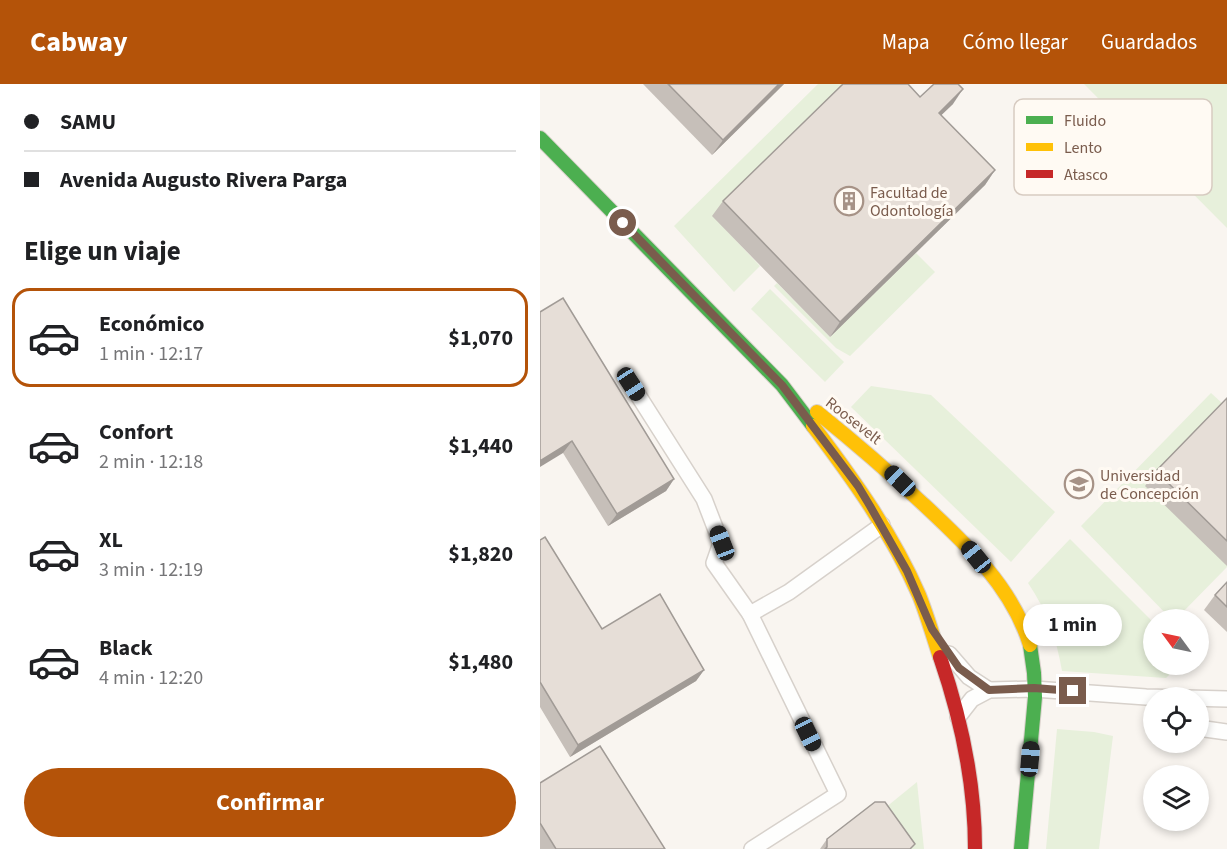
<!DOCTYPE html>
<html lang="es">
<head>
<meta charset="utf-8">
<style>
  :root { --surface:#fff; --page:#f6f6f6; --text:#202124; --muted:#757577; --line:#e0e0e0; --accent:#b45309 }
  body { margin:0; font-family:"Source Sans 3",sans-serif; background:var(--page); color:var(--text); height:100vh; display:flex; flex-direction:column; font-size:22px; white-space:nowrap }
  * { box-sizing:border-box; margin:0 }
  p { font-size:20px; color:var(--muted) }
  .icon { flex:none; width:33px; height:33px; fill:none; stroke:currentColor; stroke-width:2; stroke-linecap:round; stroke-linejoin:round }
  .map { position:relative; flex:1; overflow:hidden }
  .side { display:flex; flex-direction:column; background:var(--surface); width:540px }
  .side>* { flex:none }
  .hud { display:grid; align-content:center; height:132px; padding:0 24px; background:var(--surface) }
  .needle { width:39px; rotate:303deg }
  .fabs { position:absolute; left:603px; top:525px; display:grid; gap:12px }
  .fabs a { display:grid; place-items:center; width:66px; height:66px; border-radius:50%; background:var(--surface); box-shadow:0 3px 9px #0003; font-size:30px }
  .end { position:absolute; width:27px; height:27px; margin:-14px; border:8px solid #7a5c4d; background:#fff; box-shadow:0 0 0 3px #fff }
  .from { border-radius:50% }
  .bubble { position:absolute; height:42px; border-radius:21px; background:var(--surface); box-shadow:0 3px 9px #0003; font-size:20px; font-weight:700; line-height:42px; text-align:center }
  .car { position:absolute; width:18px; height:36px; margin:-18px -9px; border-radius:8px; box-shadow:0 0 4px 2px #0007; background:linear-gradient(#222 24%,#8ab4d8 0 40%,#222 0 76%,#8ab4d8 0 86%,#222 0) }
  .hud b { display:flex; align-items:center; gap:21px; height:57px; font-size:22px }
  .hud b+b { border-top:2px solid var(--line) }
  .hud i { width:15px; height:15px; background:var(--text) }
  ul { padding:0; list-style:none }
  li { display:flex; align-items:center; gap:18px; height:99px; margin:0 12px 9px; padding:0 12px; border:3px solid transparent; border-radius:18px }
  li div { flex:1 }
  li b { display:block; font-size:22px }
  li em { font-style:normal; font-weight:700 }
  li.on { border-color:var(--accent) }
  li>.icon { width:54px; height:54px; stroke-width:1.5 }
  h2 { padding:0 24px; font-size:27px; line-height:72px }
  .button { display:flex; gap:12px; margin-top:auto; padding:12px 24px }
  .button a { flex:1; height:69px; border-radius:36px; background:var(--accent); color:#fff; font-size:24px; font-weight:700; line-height:69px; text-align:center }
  header { display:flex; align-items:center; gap:36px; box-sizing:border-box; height:84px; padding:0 30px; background:var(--accent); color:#fff }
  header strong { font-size:28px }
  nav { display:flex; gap:33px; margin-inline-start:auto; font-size:21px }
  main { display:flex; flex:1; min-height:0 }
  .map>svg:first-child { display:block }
</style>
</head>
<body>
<header>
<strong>Cabway</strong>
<nav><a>Mapa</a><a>Cómo llegar</a><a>Guardados</a></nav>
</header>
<main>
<section class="side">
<div class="hud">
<b><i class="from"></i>SAMU</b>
<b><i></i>Avenida Augusto Rivera Parga</b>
</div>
<h2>Elige un viaje</h2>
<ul>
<li class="on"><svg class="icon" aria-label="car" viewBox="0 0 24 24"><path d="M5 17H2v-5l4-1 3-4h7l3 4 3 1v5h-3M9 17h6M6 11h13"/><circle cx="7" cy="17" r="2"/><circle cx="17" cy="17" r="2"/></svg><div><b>Económico</b><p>1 min · 12:17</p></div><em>$1,070</em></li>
<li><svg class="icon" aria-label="car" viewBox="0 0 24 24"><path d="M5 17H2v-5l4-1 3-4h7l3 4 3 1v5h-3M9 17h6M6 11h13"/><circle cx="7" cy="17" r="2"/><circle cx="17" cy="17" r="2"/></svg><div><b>Confort</b><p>2 min · 12:18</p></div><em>$1,440</em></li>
<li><svg class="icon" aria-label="car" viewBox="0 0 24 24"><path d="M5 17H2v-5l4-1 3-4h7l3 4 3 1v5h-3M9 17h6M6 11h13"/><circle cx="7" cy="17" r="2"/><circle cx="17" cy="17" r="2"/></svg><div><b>XL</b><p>3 min · 12:19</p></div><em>$1,820</em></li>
<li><svg class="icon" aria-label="car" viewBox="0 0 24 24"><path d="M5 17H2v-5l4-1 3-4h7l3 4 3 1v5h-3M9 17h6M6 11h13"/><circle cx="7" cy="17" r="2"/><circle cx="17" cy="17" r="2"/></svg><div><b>Black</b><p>4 min · 12:20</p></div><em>$1,480</em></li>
</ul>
<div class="button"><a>Confirmar</a></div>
</section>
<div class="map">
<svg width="687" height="765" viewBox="0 0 687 765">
  <rect width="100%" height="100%" fill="#f9f5f0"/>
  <g fill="#e7f0db">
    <path d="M278,0H308L173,132L220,182L194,208L134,142Z"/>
    <path d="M544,0H687V144Z"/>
    <path d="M376,169L395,188L310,272L296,264L234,202L237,199L290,253Z"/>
    <path d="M230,205L304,278L285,298L211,225Z"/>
    <path d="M331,302L391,311L515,428L471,478L311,323Z"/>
    <path d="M671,309L684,321L687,483L636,535H631L541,442Z"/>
    <path d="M530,455L610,535L613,540L614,580L633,581L636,584L626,594L522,587C517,556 506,525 488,499Z"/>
    <path d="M517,645L554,648L573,652L559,765H506Z"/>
    <path d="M377,698L384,765H357L334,733Z"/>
  </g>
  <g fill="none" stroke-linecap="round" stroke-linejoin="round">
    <g stroke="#d7d1cb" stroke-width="18">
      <g id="lane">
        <path d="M91,300L164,415L181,459L174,479L210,530L298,710L212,765"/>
        <path d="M210,530L249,508L342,441"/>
        <path d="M409,570L429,593L449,606"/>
        <path d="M418,633L432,615L449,606L494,605L606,613L687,615"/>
        <path d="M658,644L687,648"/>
      </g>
    </g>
    <g stroke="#dad1cc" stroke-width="16">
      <g id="fast">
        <path d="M0,54L242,301L273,342"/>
        <path d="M481,765L495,613L494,589L490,561"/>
      </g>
    </g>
    <g stroke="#dad1cc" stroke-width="16">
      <g id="slow">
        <path d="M277,328C313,357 348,387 382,419C425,459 472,502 490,561"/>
        <path d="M273,342C313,395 352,449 379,511C387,531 393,552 400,573"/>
      </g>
    </g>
    <g stroke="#dad1cc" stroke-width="16">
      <path id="jam" d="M400,573C421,634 435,700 435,765"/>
    </g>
    <use href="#lane" stroke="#fefefd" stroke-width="15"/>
    <use href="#fast" stroke="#4caf50" stroke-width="14"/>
    <use href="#slow" stroke="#ffc107" stroke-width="14"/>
    <use href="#jam" stroke="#c62828" stroke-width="14"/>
  </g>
  <g fill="#c6bfb9">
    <path d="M103,0H244L172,71Z"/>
    <path d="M380,13L413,20L401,31L455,86L445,101L290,253L172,132L183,117Z"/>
    <path d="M0,228L134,395L126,407L68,442L23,369Z"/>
    <path d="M687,314V482L605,402L616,387Z"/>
    <path d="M0,456L62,545L164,586L156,597L30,673L0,623Z"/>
    <path d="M687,498V548L664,526L675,511Z"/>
    <path d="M0,699L125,765H0Z"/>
    <path d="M287,755L371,765H280Z"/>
  </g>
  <g fill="#a19b96">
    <path d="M239,0H244L172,71L183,56Z"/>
    <path d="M423,5L413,20L388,44L399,29Z"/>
    <path d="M455,86L445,101L290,253L300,238Z"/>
    <path d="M32,357L23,369L0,383V377Z"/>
    <path d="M134,395L126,407L68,442L77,430Z"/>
    <path d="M164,586L156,597L30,673L38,661Z"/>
  </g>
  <g fill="#e6ded7" stroke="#a19b96" stroke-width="1.5">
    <path d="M128,0H239L183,56Z"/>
    <path d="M303,0H368L380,13L394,0H418L423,5L399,29L455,86L300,238L183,117Z"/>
    <path d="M23,214L134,395L77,430L32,357L0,377V228Z"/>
    <path d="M687,314V457L616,387Z"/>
    <path d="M5,453L62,545L120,510L164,586L38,661L0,598V456Z"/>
    <path d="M687,498V523L675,511Z"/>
    <path d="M60,662L125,765H16L0,739V699Z"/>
    <path d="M335,718H345L375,760L370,765H285L287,763V755Z"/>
  </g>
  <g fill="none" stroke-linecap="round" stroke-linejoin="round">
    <path stroke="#7a5c4d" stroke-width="8" d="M83,139L242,301L318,402L330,422L367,487L392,545L419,584L449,606L494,604L533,607"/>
  </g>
  <defs>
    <g id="building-ring" transform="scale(1.5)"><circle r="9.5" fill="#fffaf3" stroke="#a69286" stroke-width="1.5"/><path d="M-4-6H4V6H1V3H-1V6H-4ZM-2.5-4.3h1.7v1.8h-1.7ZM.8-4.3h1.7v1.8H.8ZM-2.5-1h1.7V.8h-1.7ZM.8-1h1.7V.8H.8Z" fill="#a69286"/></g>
    <g id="university-ring" transform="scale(1.5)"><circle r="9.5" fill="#fffaf3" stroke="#a69286" stroke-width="1.5"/><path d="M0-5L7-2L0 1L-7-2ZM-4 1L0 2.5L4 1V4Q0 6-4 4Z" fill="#a69286"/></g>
  </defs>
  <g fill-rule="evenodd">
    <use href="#building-ring" x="309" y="117"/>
    <use href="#university-ring" x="539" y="400"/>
  </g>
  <g text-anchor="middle" stroke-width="6" stroke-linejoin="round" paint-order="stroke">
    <g font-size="16" fill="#7a5c4d" stroke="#fffaf3" text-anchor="start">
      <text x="330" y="114">Facultad de<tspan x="330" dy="18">Odontología</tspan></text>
      <text x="560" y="397">Universidad<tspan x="560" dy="18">de Concepción</tspan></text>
    </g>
    <g font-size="16" fill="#7a5c4d" stroke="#fffaf3">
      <text transform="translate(314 336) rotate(38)" y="6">Roosevelt</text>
    </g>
  </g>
  <rect x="474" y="15" width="198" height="96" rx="9" fill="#fffaf3" stroke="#d7cbc1" stroke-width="1.5"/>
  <rect x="486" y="32" width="27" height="8" fill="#4caf50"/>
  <rect x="486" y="59" width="27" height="8" fill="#ffc107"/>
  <rect x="486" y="86" width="27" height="8" fill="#c62828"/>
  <g font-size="16" fill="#7a5c4d">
    <text x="524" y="42">Fluido</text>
    <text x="524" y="69">Lento</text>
    <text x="524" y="96">Atasco</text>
  </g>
</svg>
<div class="fabs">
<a><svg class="needle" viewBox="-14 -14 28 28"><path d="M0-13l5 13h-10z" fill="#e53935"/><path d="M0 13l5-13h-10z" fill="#757577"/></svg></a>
<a><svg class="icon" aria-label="locate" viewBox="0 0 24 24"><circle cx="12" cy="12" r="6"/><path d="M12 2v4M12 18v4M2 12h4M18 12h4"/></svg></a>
<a><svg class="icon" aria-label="layers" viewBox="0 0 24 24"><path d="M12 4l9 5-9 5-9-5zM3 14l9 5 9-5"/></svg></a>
</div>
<i class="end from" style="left:83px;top:139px"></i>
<i class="end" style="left:533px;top:607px"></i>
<div class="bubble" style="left:483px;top:520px;width:99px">1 min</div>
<i class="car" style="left:91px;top:300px;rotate:147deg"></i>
<i class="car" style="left:360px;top:397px;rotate:314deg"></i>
<i class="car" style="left:182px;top:459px;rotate:339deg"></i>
<i class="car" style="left:436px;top:473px;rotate:321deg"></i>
<i class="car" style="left:268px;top:650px;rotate:154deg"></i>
<i class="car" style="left:490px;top:675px;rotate:5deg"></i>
</div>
</main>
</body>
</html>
